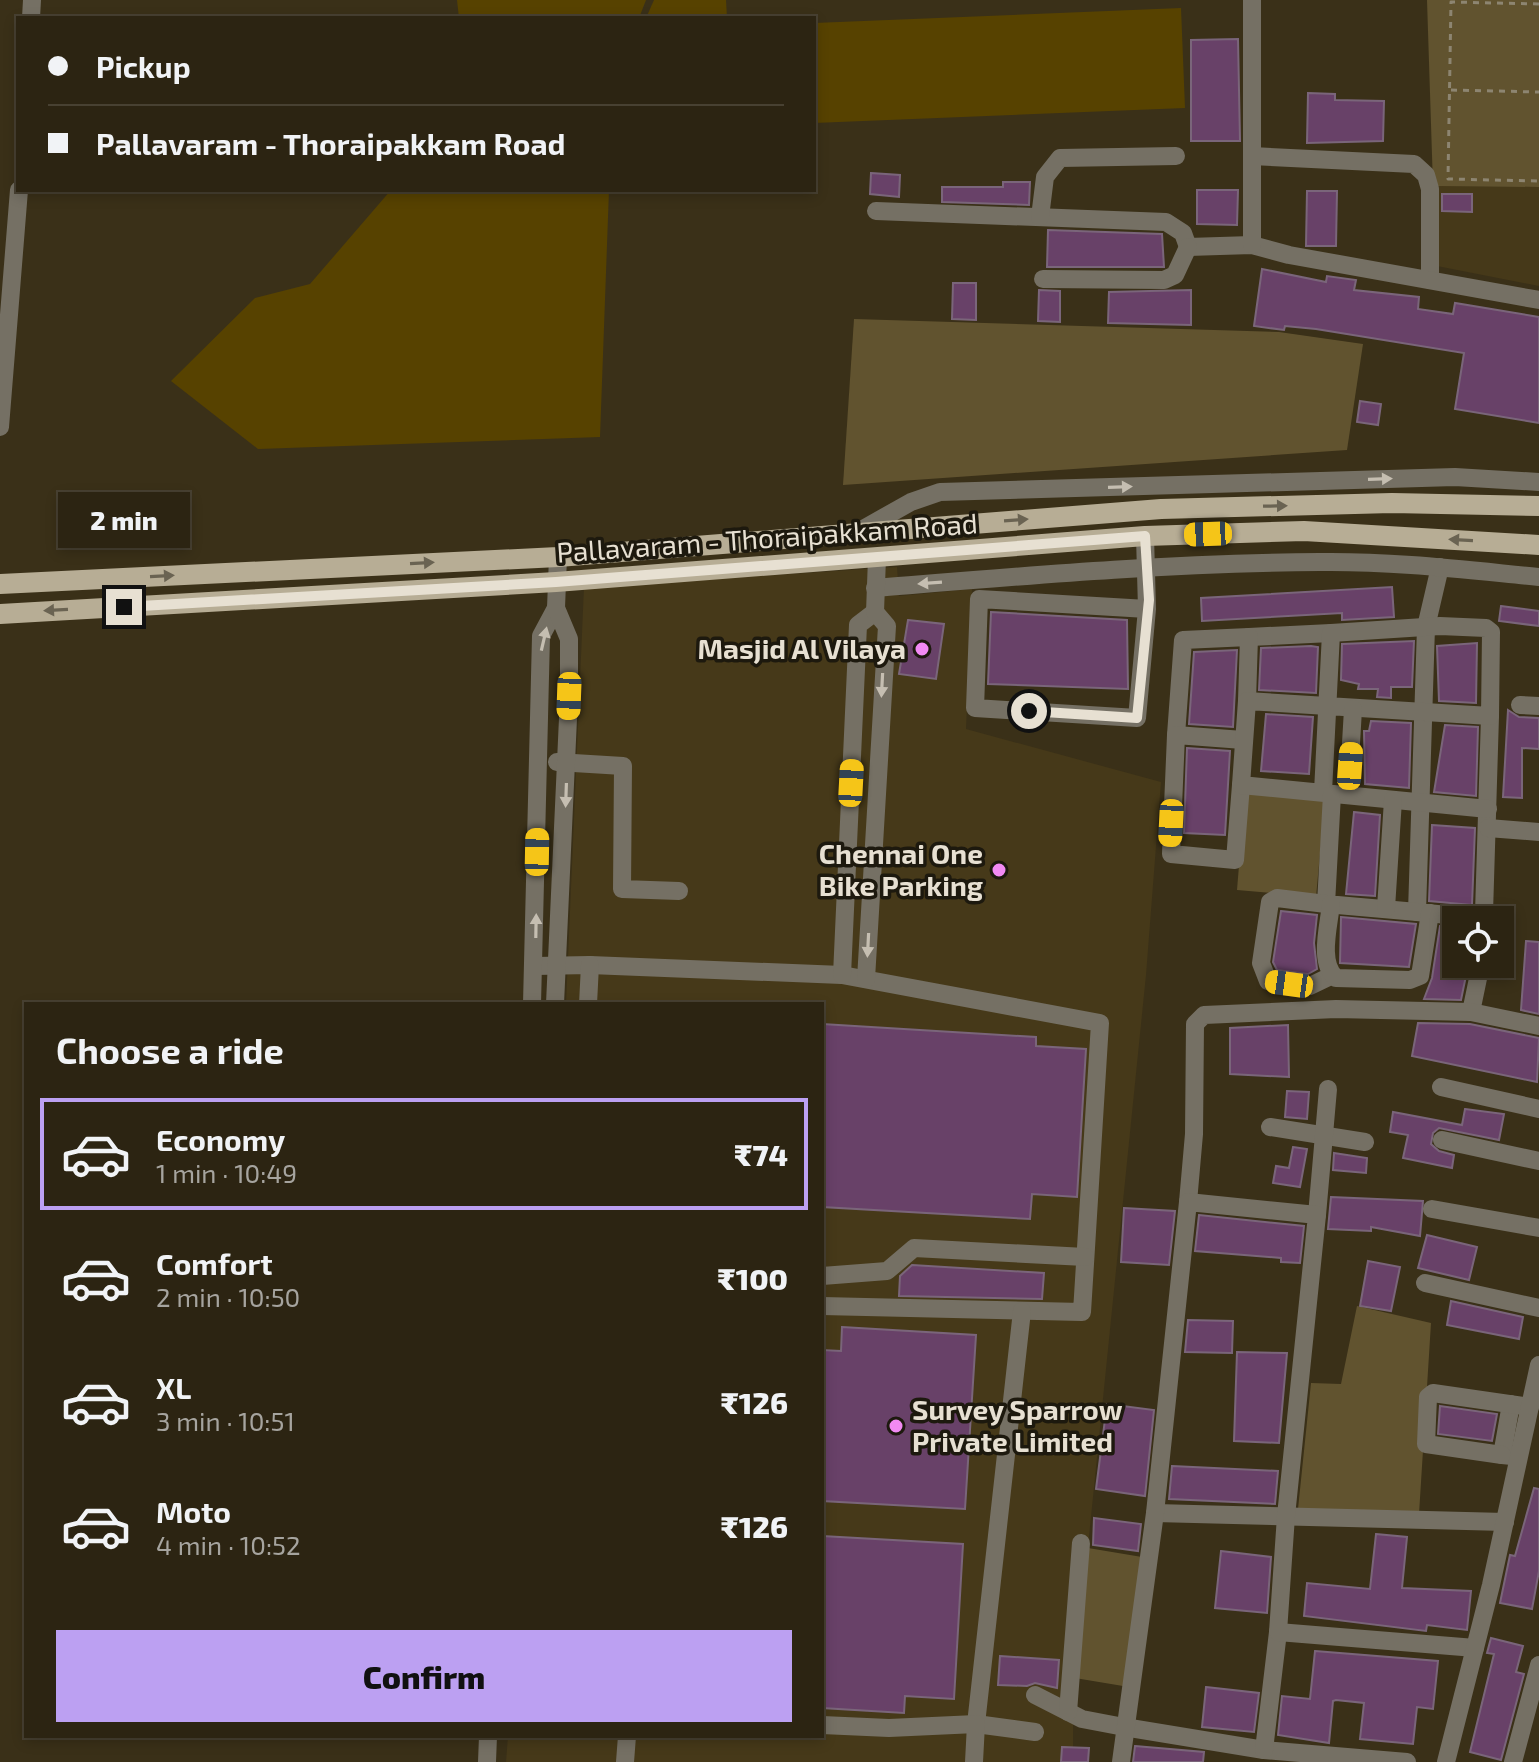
<!DOCTYPE html>
<html lang="en">
<head>
<meta charset="utf-8">
<style>
  :root { --surface:#2c2412; --page:#383020; --text:#f1f3f6; --muted:#a6a49f; --line:#484132; --accent:#bca0f2 }
  body { margin:0; font-family:"Exo 2",sans-serif; background:var(--page); color:var(--text); height:100vh; display:flex; flex-direction:column; font-size:30px; white-space:nowrap }
  * { box-sizing:border-box; margin:0 }
  p { font-size:26px; color:var(--muted) }
  .icon { flex:none; width:44px; height:44px; fill:none; stroke:currentColor; stroke-width:2; stroke-linecap:round; stroke-linejoin:round }
  .map { position:relative; flex:1; overflow:hidden }
  .details { position:absolute; left:24px; top:1002px; width:800px; height:736px; display:flex; flex-direction:column; background:var(--surface); border-radius:0px; box-shadow:0 4px 12px #0003,0 0 0 2px var(--line) }
  .details>* { flex:none }
  .top-card { position:absolute; left:16px; top:16px; width:800px; height:176px; border-radius:0px; box-shadow:0 4px 12px #0003,0 0 0 2px var(--line); display:grid; align-content:center; height:176px; padding:0 32px; background:var(--surface) }
  .tools { position:absolute; left:1442px; top:906px; display:grid; gap:16px }
  .tools a { display:grid; place-items:center; width:72px; height:72px; border-radius:0px; background:var(--surface); box-shadow:0 4px 12px #0003,0 0 0 2px var(--line); font-size:40px }
  .end { position:absolute; width:36px; height:36px; margin:-18px; border:10px solid #e7e0d2; background:#111; box-shadow:0 0 0 4px #111 }
  .from { border-radius:50% }
  .bubble { position:absolute; height:56px; border-radius:0px; background:var(--surface); box-shadow:0 4px 12px #0003,0 0 0 2px var(--line); font-size:26px; font-weight:800; line-height:56px; text-align:center }
  .car { position:absolute; width:24px; height:48px; margin:-24px -12px; border-radius:10px; box-shadow:0 0 6px 2px #0007; background:linear-gradient(#f5c518 24%,#345 0 40%,#f5c518 0 76%,#345 0 86%,#f5c518 0) }
  .top-card b { display:flex; align-items:center; gap:28px; height:76px; font-size:30px }
  .top-card b+b { border-top:2px solid var(--line) }
  .top-card i { width:20px; height:20px; background:var(--text) }
  ul { padding:0; list-style:none }
  li { display:flex; align-items:center; gap:24px; height:112px; margin:0 16px 12px; padding:0 16px; border:4px solid transparent; border-radius:0px }
  li div { flex:1 }
  li b { display:block; font-size:30px }
  li em { font-style:normal; font-weight:800 }
  li.current { border-color:var(--accent) }
  li>.icon { width:72px; height:72px; stroke-width:1.5 }
  h2 { padding:0 32px; font-size:36px; line-height:96px }
  .button { display:flex; gap:16px; margin-top:auto; padding:16px 32px }
  .button a { flex:1; height:92px; border-radius:0px; background:var(--accent); color:#111; font-size:32px; font-weight:800; line-height:92px; text-align:center }
  .map>svg:first-child { display:block }
</style>
</head>
<body>
<div class="map">
<svg width="1539" height="1762" viewBox="0 0 1539 1762">
  <rect width="100%" height="100%" fill="#3a3018"/>
  <g fill="#463919">
    <path d="M1438,186L1539,187V286L1437,266Z"/>
    <path d="M897,567L899,596L972,589L966,729L1161,782L1146,975L1073,1694V1762H506L508,1736H822V1004H566L584,587Z"/>
  </g>
  <g fill="#61532f">
    <path d="M1427,0H1539V187L1433,186Z"/>
    <path d="M854,319L1279,332L1363,344L1347,450L843,485Z"/>
    <path d="M1245,792L1325,799L1316,897L1237,890Z"/>
    <path d="M1357,1306L1431,1323L1419,1514L1298,1509L1311,1383L1341,1384Z"/>
    <path d="M1088,1548L1142,1557L1123,1686L1075,1678Z"/>
  </g>
  <g fill="#574200">
    <path d="M457,0H646L639,18H459Z"/>
    <path d="M654,0H726L727,18H646Z"/>
    <path d="M1181,8L1185,108L814,123V23Z"/>
    <path d="M391,190H609L600,437L258,449L171,381L255,298L310,284Z"/>
  </g>
  <g fill="#684168" stroke="#7a657a" stroke-width="2">
    <path d="M1238,39L1240,141H1191V40Z"/>
    <path d="M1308,93L1335,94V100L1384,101L1383,141L1307,143Z"/>
    <path d="M871,173L900,175L899,197L870,194Z"/>
    <path d="M1003,182H1030L1029,205L942,202V187H1003Z"/>
    <path d="M1197,190H1238L1237,225L1197,224Z"/>
    <path d="M1307,191H1337L1336,246H1306Z"/>
    <path d="M1442,194H1472V212L1442,211Z"/>
    <path d="M1048,230L1162,234L1164,267H1047Z"/>
    <path d="M1262,269L1326,282L1327,276L1356,280L1354,290L1419,297L1418,309L1453,314L1455,303L1539,317V423L1455,409L1464,353L1316,329L1285,326L1284,330L1254,326Z"/>
    <path d="M953,283H976V320L952,319Z"/>
    <path d="M1039,290L1060,291V322L1038,321Z"/>
    <path d="M1191,290V325L1108,323L1109,292Z"/>
    <path d="M1360,401L1381,404L1378,425L1357,422Z"/>
    <path d="M1392,587L1394,617L1342,620V613L1202,621L1201,598Z"/>
    <path d="M1501,606L1539,611V626L1499,621Z"/>
    <path d="M991,612L1127,620L1128,689L988,684Z"/>
    <path d="M908,620L944,624L936,679L899,674Z"/>
    <path d="M1414,641L1412,687H1391V698L1377,697L1378,689H1358L1359,684L1341,680L1342,644Z"/>
    <path d="M1477,643L1476,703L1439,701L1437,646Z"/>
    <path d="M1311,646L1318,647L1316,693L1259,690L1261,648Z"/>
    <path d="M1237,650L1233,727L1189,724L1194,652Z"/>
    <path d="M1508,710L1519,717L1539,718V749L1522,748V798L1503,797Z"/>
    <path d="M1266,714L1313,717L1309,774L1261,771Z"/>
    <path d="M1371,721L1411,723L1409,788L1365,784L1364,731H1369Z"/>
    <path d="M1445,725L1478,727L1476,796L1434,792Z"/>
    <path d="M1187,748L1230,751L1225,835L1184,833Z"/>
    <path d="M1354,812L1380,815L1375,896L1346,894Z"/>
    <path d="M1432,825L1475,828L1472,905L1429,901Z"/>
    <path d="M1281,911L1317,915L1314,943L1317,969L1308,974L1277,970L1273,962Z"/>
    <path d="M1341,917L1416,924L1409,967L1340,963Z"/>
    <path d="M1440,926L1456,928V964L1468,966L1461,1000L1424,999L1432,978Z"/>
    <path d="M1526,941L1539,942V1014L1521,1010Z"/>
    <path d="M1418,1023L1470,1024L1539,1038L1537,1082L1412,1056Z"/>
    <path d="M822,1024L1036,1037V1046L1086,1049L1077,1197L1032,1194L1030,1219L822,1207Z"/>
    <path d="M1288,1025L1289,1077L1230,1074V1028Z"/>
    <path d="M1287,1091L1309,1092L1307,1119L1285,1117Z"/>
    <path d="M1465,1109L1504,1114L1499,1140L1439,1128L1433,1133L1431,1144L1439,1151L1454,1155L1452,1168L1403,1158L1408,1135L1390,1132L1393,1112L1462,1125Z"/>
    <path d="M1293,1147L1307,1149L1300,1187L1273,1183L1276,1166L1289,1168Z"/>
    <path d="M1334,1153L1367,1158L1366,1173L1333,1170Z"/>
    <path d="M1331,1197L1423,1201L1420,1236L1371,1227V1231L1328,1229Z"/>
    <path d="M1124,1208L1175,1211L1169,1265L1121,1262Z"/>
    <path d="M1199,1215L1304,1226L1300,1263L1281,1262V1258L1195,1251Z"/>
    <path d="M1427,1235L1477,1247L1469,1280L1418,1268Z"/>
    <path d="M1368,1261L1400,1267L1391,1311L1360,1306Z"/>
    <path d="M912,1265L1044,1273L1042,1299L899,1296L900,1276Z"/>
    <path d="M1451,1301L1523,1317L1519,1339L1447,1325Z"/>
    <path d="M1188,1320L1233,1321L1232,1353L1185,1352Z"/>
    <path d="M842,1327L976,1335L965,1509L822,1501V1350L841,1351Z"/>
    <path d="M1237,1352L1287,1353L1279,1443L1234,1441Z"/>
    <path d="M1107,1404L1154,1410L1145,1496L1096,1489Z"/>
    <path d="M1440,1406L1497,1414L1492,1441L1438,1434Z"/>
    <path d="M1172,1466L1278,1471L1275,1504L1169,1499Z"/>
    <path d="M1534,1488L1539,1489V1571L1532,1609L1500,1603L1510,1555L1515,1556Z"/>
    <path d="M1094,1518L1141,1524L1138,1551L1093,1545Z"/>
    <path d="M1376,1534L1407,1537L1402,1588L1471,1591L1467,1630L1427,1625L1426,1631L1304,1616L1307,1583L1370,1589Z"/>
    <path d="M822,1536L963,1544L954,1699L905,1696L904,1713L822,1708Z"/>
    <path d="M1221,1551L1271,1557L1267,1613L1215,1608Z"/>
    <path d="M1491,1638L1523,1646L1516,1672L1524,1674L1501,1760L1470,1752L1494,1654L1487,1653Z"/>
    <path d="M1315,1651L1438,1661L1433,1709L1417,1707L1413,1744L1360,1739L1364,1703L1336,1700L1333,1701L1329,1743L1278,1735L1282,1696L1310,1699Z"/>
    <path d="M1000,1656L1059,1660L1057,1688L1035,1683L1027,1686L998,1685Z"/>
    <path d="M1206,1687L1259,1693L1254,1732L1202,1727Z"/>
    <path d="M1135,1746L1204,1752L1203,1762H1133Z"/>
    <path d="M1062,1747L1089,1748L1088,1762H1061Z"/>
  </g>
  <g fill="none" stroke-linecap="round" stroke-linejoin="round">
    <g stroke="#8d8571" stroke-width="3" stroke-dasharray="6 6" stroke-linecap="butt">
      <path d="M1539,4L1451,2L1448,179L1539,181"/>
      <path d="M1451,90L1539,92"/>
    </g>
    <g stroke="#757064" stroke-width="18">
      <path d="M31,18L32,0"/>
      <path d="M1252,156L1414,164L1426,175L1430,189V280"/>
      <path d="M876,211L1166,222L1183,233L1188,247L1252,245L1289,255L1539,300"/>
      <path d="M1040,217L1045,177L1060,158L1176,156"/>
      <path d="M1252,245V0"/>
      <path d="M1043,279L1164,280L1175,275L1188,247"/>
      <path d="M0,427L19,190"/>
      <path d="M856,533L911,502L940,492L1455,477L1539,482"/>
      <path d="M1145,536L1147,609L979,599L975,708L1137,718L1147,609"/>
      <path d="M1440,567L1426,627L1417,912L1478,918L1484,913L1490,716"/>
      <path d="M875,588C1023,576 1171,563 1320,562C1393,561 1466,570 1539,577"/>
      <path d="M1249,637L1331,633"/>
      <path d="M1520,705L1539,706"/>
      <path d="M1176,735L1183,640L1249,637L1247,701"/>
      <path d="M557,762L623,766L622,889L679,891"/>
      <path d="M1241,785L1235,860L1171,854L1176,735L1243,740"/>
      <path d="M1323,792L1331,633L1440,626L1486,628L1491,632L1490,716L1247,701L1241,785L1488,809"/>
      <path d="M1332,794L1326,904L1417,912"/>
      <path d="M1348,795L1353,709"/>
      <path d="M1488,828L1539,832"/>
      <path d="M1326,904L1277,898L1270,902L1261,963L1268,981L1310,986L1333,975"/>
      <path d="M1331,904C1329,925 1318,963 1336,978L1410,980L1420,976L1430,913"/>
      <path d="M1386,908L1393,800"/>
      <path d="M535,966L590,965L842,975L1100,1023L1082,1312L822,1306"/>
      <path d="M842,975L858,625L875,612"/>
      <path d="M866,979L887,626L875,612L877,558"/>
      <path d="M532,1004L541,636L556,608"/>
      <path d="M555,1004L569,696V639L556,608L558,557"/>
      <path d="M588,1004L590,965"/>
      <path d="M1471,1012L1481,964"/>
      <path d="M1441,1087L1539,1109"/>
      <path d="M1270,1127L1365,1142"/>
      <path d="M1442,1140L1539,1161"/>
      <path d="M1188,1202L1194,1134L1195,1024L1204,1015L1336,1009L1471,1012L1539,1026"/>
      <path d="M1432,1209L1539,1228"/>
      <path d="M1317,1215L1328,1089"/>
      <path d="M822,1276L887,1271L914,1248L1085,1257"/>
      <path d="M1425,1283L1539,1308"/>
      <path d="M1022,1311L976,1724L1035,1732"/>
      <path d="M1511,1404L1502,1455L1512,1456"/>
      <path d="M1502,1455L1426,1444L1428,1397L1433,1393L1530,1407"/>
      <path d="M1155,1513L1505,1522"/>
      <path d="M1035,1695L1082,1719L1124,1727L1264,1750L1407,1762"/>
      <path d="M1068,1712L1081,1543"/>
      <path d="M822,1725L889,1728L976,1724L974,1762"/>
      <path d="M1264,1750L1278,1632"/>
      <path d="M487,1762L488,1736"/>
      <path d="M625,1762L627,1736"/>
      <path d="M1121,1762L1155,1513L1188,1202L1317,1215L1286,1516L1278,1632L1475,1648"/>
      <path d="M1446,1762L1491,1585L1539,1365"/>
      <path d="M1513,1762L1539,1665"/>
    </g>
    <g stroke="#b7ad95" stroke-width="20">
      <path d="M0,584L558,557L1161,509L1392,503L1539,506"/>
      <path d="M0,614L556,582L1145,536L1304,531L1539,545"/>
    </g>
  </g>
  <defs><path id="oneway-solid" d="M-6-.8H1V-3.2L6.5 0L1 3.2V.8H-6Z" transform="scale(2)"/></defs>
  <g fill="#c5beb1">
    <use href="#oneway-solid" transform="translate(1380 479) rotate(-2)"/>
    <use href="#oneway-solid" transform="translate(1120 487) rotate(-2)"/>
    <use href="#oneway-solid" transform="translate(930 583) rotate(176)"/>
    <use href="#oneway-solid" transform="translate(544 639) rotate(-77)"/>
    <use href="#oneway-solid" transform="translate(882 685) rotate(93)"/>
    <use href="#oneway-solid" transform="translate(566 795) rotate(92)"/>
    <use href="#oneway-solid" transform="translate(536 926) rotate(-89)"/>
    <use href="#oneway-solid" transform="translate(868 945) rotate(93)"/>
  </g>
  <g fill="#6a6352">
    <use href="#oneway-solid" transform="translate(1275 506) rotate(-1)"/>
    <use href="#oneway-solid" transform="translate(1016 520) rotate(-4)"/>
    <use href="#oneway-solid" transform="translate(1461 540) rotate(-177)"/>
    <use href="#oneway-solid" transform="translate(422 563) rotate(-3)"/>
    <use href="#oneway-solid" transform="translate(162 576) rotate(-3)"/>
    <use href="#oneway-solid" transform="translate(56 610) rotate(177)"/>
  </g>
  <g fill="none" stroke-linecap="round" stroke-linejoin="round">
    <path stroke="#e7e0d2" stroke-width="10" d="M124,607L556,582L1145,536L1149,600L1137,718L1029,711"/>
  </g>
  <g fill="#f28af3" stroke="#1d190e" stroke-width="3">
    <circle cx="922" cy="649" r="8"/>
    <circle cx="999" cy="870" r="8"/>
    <circle cx="896" cy="1426" r="8"/>
  </g>
  <g text-anchor="middle" stroke-width="7" stroke-linejoin="round" paint-order="stroke">
    <g font-size="28" fill="#e7e0d2" stroke="#1d190e">
      <text transform="translate(767 538) rotate(-4)" y="10">Pallavaram - Thoraipakkam Road</text>
    </g>
    <g font-size="28" font-weight="bold" fill="#e7e0d2" stroke="#1d190e" text-anchor="end">
      <text x="906" y="659">Masjid Al Vilaya</text>
      <text x="983" y="864">Chennai One<tspan x="983" dy="32">Bike Parking</tspan></text>
      <text x="912" y="1420" text-anchor="start">Survey Sparrow<tspan x="912" dy="32">Private Limited</tspan></text>
    </g>
  </g>
</svg>
<div class="tools">
<a><svg class="icon" aria-label="locate" viewBox="0 0 24 24"><circle cx="12" cy="12" r="6"/><path d="M12 2v4M12 18v4M2 12h4M18 12h4"/></svg></a>
</div>
<i class="end from" style="left:1029px;top:711px"></i>
<i class="end" style="left:124px;top:607px"></i>
<div class="bubble" style="left:58px;top:492px;width:132px">2 min</div>
<i class="car" style="left:1208px;top:534px;rotate:268deg"></i>
<i class="car" style="left:569px;top:696px;rotate:182deg"></i>
<i class="car" style="left:1350px;top:766px;rotate:4deg"></i>
<i class="car" style="left:851px;top:783px;rotate:3deg"></i>
<i class="car" style="left:1171px;top:823px;rotate:183deg"></i>
<i class="car" style="left:537px;top:852px;rotate:1deg"></i>
<i class="car" style="left:1289px;top:984px;rotate:278deg"></i>
<div class="top-card">
<b><i class="from"></i>Pickup</b>
<b><i></i>Pallavaram - Thoraipakkam Road</b>
</div>
<section class="details">
<h2>Choose a ride</h2>
<ul>
<li class="current"><svg class="icon" aria-label="car" viewBox="0 0 24 24"><path d="M5 17H2v-5l4-1 3-4h7l3 4 3 1v5h-3M9 17h6M6 11h13"/><circle cx="7" cy="17" r="2"/><circle cx="17" cy="17" r="2"/></svg><div><b>Economy</b><p>1 min · 10:49</p></div><em>₹74</em></li>
<li><svg class="icon" aria-label="car" viewBox="0 0 24 24"><path d="M5 17H2v-5l4-1 3-4h7l3 4 3 1v5h-3M9 17h6M6 11h13"/><circle cx="7" cy="17" r="2"/><circle cx="17" cy="17" r="2"/></svg><div><b>Comfort</b><p>2 min · 10:50</p></div><em>₹100</em></li>
<li><svg class="icon" aria-label="car" viewBox="0 0 24 24"><path d="M5 17H2v-5l4-1 3-4h7l3 4 3 1v5h-3M9 17h6M6 11h13"/><circle cx="7" cy="17" r="2"/><circle cx="17" cy="17" r="2"/></svg><div><b>XL</b><p>3 min · 10:51</p></div><em>₹126</em></li>
<li><svg class="icon" aria-label="car" viewBox="0 0 24 24"><path d="M5 17H2v-5l4-1 3-4h7l3 4 3 1v5h-3M9 17h6M6 11h13"/><circle cx="7" cy="17" r="2"/><circle cx="17" cy="17" r="2"/></svg><div><b>Moto</b><p>4 min · 10:52</p></div><em>₹126</em></li>
</ul>
<div class="button"><a>Confirm</a></div>
</section>
</div>
</body>
</html>
